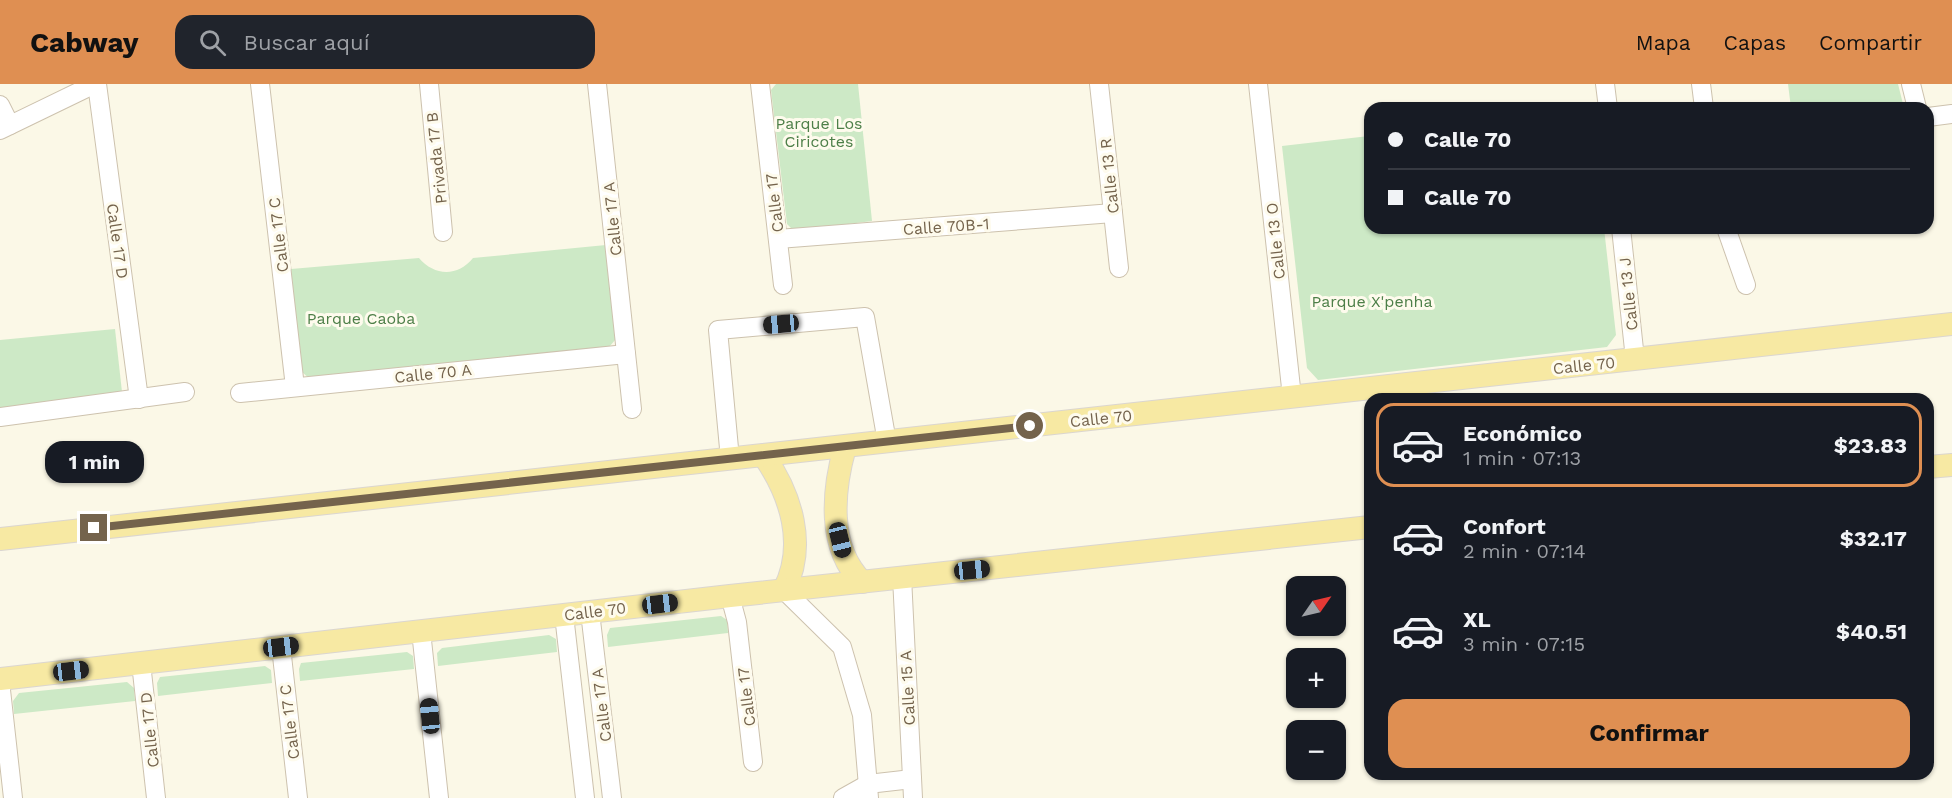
<!DOCTYPE html>
<html lang="es">
<head>
<meta charset="utf-8">
<style>
  :root { --surface:#171b24; --page:#20242c; --text:#f1f3f6; --muted:#9ea1a6; --line:#363941; --accent:#df8f52 }
  body { margin:0; font-family:"Work Sans",sans-serif; background:var(--page); color:var(--text); height:100vh; display:flex; flex-direction:column; font-size:22px; white-space:nowrap }
  * { box-sizing:border-box; margin:0 }
  p { font-size:20px; color:var(--muted) }
  .icon { flex:none; width:33px; height:33px; fill:none; stroke:currentColor; stroke-width:2; stroke-linecap:round; stroke-linejoin:round }
  .map { position:relative; flex:1; overflow:hidden }
  .panel { position:absolute; left:1364px; top:309px; width:570px; height:387px; display:flex; flex-direction:column; background:var(--surface); border-radius:18px; box-shadow:0 2px 4px #0004 }
  .panel>* { flex:none }
  .banner { position:absolute; left:1364px; top:18px; width:570px; height:132px; border-radius:18px; box-shadow:0 2px 4px #0004; display:grid; align-content:center; height:132px; padding:0 24px; background:var(--surface) }
  .needle { width:39px; rotate:56deg }
  .controls { position:absolute; left:1286px; top:492px; display:grid; gap:12px }
  .controls a { display:grid; place-items:center; width:60px; height:60px; border-radius:12px; background:var(--surface); box-shadow:0 2px 4px #0004; font-size:30px }
  .end { position:absolute; width:27px; height:27px; margin:-14px; border:8px solid #74634c; background:#fff; box-shadow:0 0 0 3px #fff }
  .from { border-radius:50% }
  .bubble { position:absolute; height:42px; border-radius:18px; background:var(--surface); box-shadow:0 2px 4px #0004; font-size:20px; font-weight:700; line-height:42px; text-align:center }
  .car { position:absolute; width:18px; height:36px; margin:-18px -9px; border-radius:8px; box-shadow:0 0 4px 2px #0007; background:linear-gradient(#222 24%,#8ab4d8 0 40%,#222 0 76%,#8ab4d8 0 86%,#222 0) }
  .banner b { display:flex; align-items:center; gap:21px; height:57px; font-size:22px }
  .banner b+b { border-top:2px solid var(--line) }
  .banner i { width:15px; height:15px; background:var(--text) }
  ul { padding:10px 0 0; list-style:none }
  li { display:flex; align-items:center; gap:18px; height:84px; margin:0 12px 9px; padding:0 12px; border:3px solid transparent; border-radius:18px }
  li div { flex:1 }
  li b { display:block; font-size:22px }
  li em { font-style:normal; font-weight:700 }
  li.active { border-color:var(--accent) }
  li>.icon { width:54px; height:54px; stroke-width:1.5 }
  .action { display:flex; gap:12px; margin-top:auto; padding:12px 24px }
  .action a { flex:1; height:69px; border-radius:18px; background:var(--accent); color:#111; font-size:24px; font-weight:700; line-height:69px; text-align:center }
  header { display:flex; align-items:center; gap:36px; box-sizing:border-box; height:84px; padding:0 30px; background:var(--accent); color:#111 }
  header strong { font-size:28px }
  nav { display:flex; gap:33px; margin-inline-start:auto; font-size:21px }
  .search { width:420px; height:54px; background:var(--page); display:flex; align-items:center; gap:15px; box-sizing:border-box; padding:0 21px; border-radius:18px; color:var(--muted); font-size:22px }
  .map>svg:first-child { display:block }
</style>
</head>
<body>
<header>
<strong>Cabway</strong>
<div class="search"><svg class="icon" aria-label="search" viewBox="0 0 24 24"><circle cx="10" cy="10" r="6"/><path d="M15 15l6 6"/></svg>Buscar aquí</div>
<nav><a>Mapa</a><a>Capas</a><a>Compartir</a></nav>
</header>
<div class="map">
<svg width="1952" height="714" viewBox="0 0 1952 714">
  <rect width="100%" height="100%" fill="#fbf8e7"/>
  <g fill="#cde9c6">
    <path d="M776,0H858L872,137L794,147L787,140L771,6Z"/>
    <path d="M1788,0H1898L1904,24H1791Z"/>
    <path d="M1369,52L1370,144H1604L1616,251L1607,263L1318,296L1307,284L1282,62Z"/>
    <path d="M606,161L616,255L609,263L310,295L302,288L291,185L419,174C434,192 458,193 473,174Z"/>
    <path d="M115,245L122,308L0,329V256Z"/>
    <path d="M721,532L727,536L728,549L608,563L607,551L610,544Z"/>
    <path d="M549,551L556,555L557,568L438,582L437,569L442,564Z"/>
    <path d="M407,568L413,572L414,585L300,597L299,585L301,579Z"/>
    <path d="M265,582L271,586L272,599L158,612L157,599L160,593Z"/>
    <path d="M127,598L134,604L135,617L14,630L13,617L19,609Z"/>
  </g>
  <g fill="none" stroke-linecap="round" stroke-linejoin="round">
    <g stroke="#cdc2ae" stroke-width="20">
      <g id="minor">
        <path d="M97,0L139,315"/>
        <path d="M260,0L295,303"/>
        <path d="M429,0L443,148"/>
        <path d="M597,0L632,325"/>
        <path d="M760,0L783,201"/>
        <path d="M1099,0L1119,184"/>
        <path d="M1258,0L1292,313"/>
        <path d="M1605,0L1608,24"/>
        <path d="M1701,0L1704,24"/>
        <path d="M1911,0L1917,24"/>
        <path d="M0,21L10,41"/>
        <path d="M1928,33L1952,30"/>
        <path d="M0,46L95,0"/>
        <path d="M1621,144L1635,275"/>
        <path d="M1726,144L1746,201"/>
        <path d="M778,155L1113,129"/>
        <path d="M240,309L626,270"/>
        <path d="M0,333L185,308"/>
        <path d="M730,375L718,246L865,233L887,358"/>
        <path d="M902,493L913,714"/>
        <path d="M784,506L842,563L862,631L869,714"/>
        <path d="M730,512L737,538L753,678"/>
        <path d="M590,528L612,714"/>
        <path d="M564,531L585,714"/>
        <path d="M421,547L439,714"/>
        <path d="M281,563L298,714"/>
        <path d="M141,579L156,714"/>
        <path d="M0,597L13,714"/>
        <path d="M843,714L868,700L912,695"/>
      </g>
    </g>
    <g stroke="#dbd6d0" stroke-width="24">
      <g id="major">
        <path d="M845,363C833,406 827,463 862,498"/>
        <path d="M764,372C791,411 807,461 784,506"/>
        <path d="M1928,383L1952,381"/>
        <path d="M0,455L1952,240"/>
        <path d="M0,595L730,512L1370,443"/>
      </g>
    </g>
    <use href="#minor" stroke="#fff" stroke-width="18"/>
    <use href="#major" stroke="#f7e9a3" stroke-width="22"/>
  </g>
  <g fill="none" stroke-linecap="round" stroke-linejoin="round">
    <path stroke="#74634c" stroke-width="8" d="M94,444L1030,342"/>
  </g>
  <g text-anchor="middle" stroke-width="6" stroke-linejoin="round" paint-order="stroke">
    <g font-size="16" fill="#4d7f48" stroke="#fefbed">
      <text x="819" y="45">Parque Los<tspan x="819" dy="18">Ciricotes</tspan></text>
      <text x="1372" y="223">Parque X'penha</text>
      <text x="361" y="240">Parque Caoba</text>
    </g>
    <g font-size="16" fill="#74634c" stroke="#fefbed">
      <text transform="translate(436 74) rotate(-96)" y="6">Privada 17 B</text>
      <text transform="translate(1109 92) rotate(-96)" y="6">Calle 13 R</text>
      <text transform="translate(774 119) rotate(-97)" y="6">Calle 17</text>
      <text transform="translate(612 135) rotate(-96)" y="6">Calle 17 A</text>
      <text transform="translate(946 142) rotate(-4)" y="6">Calle 70B-1</text>
      <text transform="translate(278 151) rotate(-97)" y="6">Calle 17 C</text>
      <text transform="translate(118 157) rotate(82)" y="6">Calle 17 D</text>
      <text transform="translate(1275 157) rotate(-96)" y="6">Calle 13 O</text>
      <text transform="translate(1628 210) rotate(-96)" y="6">Calle 13 J</text>
      <text transform="translate(1584 281) rotate(-6)" y="6">Calle 70</text>
      <text transform="translate(433 289) rotate(-6)" y="6">Calle 70 A</text>
      <text transform="translate(1101 334) rotate(-6)" y="6">Calle 70</text>
      <text transform="translate(595 527) rotate(-7)" y="6">Calle 70</text>
      <text transform="translate(907 604) rotate(-93)" y="6">Calle 15 A</text>
      <text transform="translate(746 613) rotate(-97)" y="6">Calle 17</text>
      <text transform="translate(601 621) rotate(-97)" y="6">Calle 17 A</text>
      <text transform="translate(289 638) rotate(-97)" y="6">Calle 17 C</text>
      <text transform="translate(149 646) rotate(-96)" y="6">Calle 17 D</text>
    </g>
  </g>
</svg>
<div class="controls">
<a><svg class="needle" viewBox="-14 -14 28 28"><path d="M0-13l5 13h-10z" fill="#e53935"/><path d="M0 13l5-13h-10z" fill="#9ea1a6"/></svg></a>
<a>+</a>
<a>−</a>
</div>
<i class="end from" style="left:1030px;top:342px"></i>
<i class="end" style="left:94px;top:444px"></i>
<div class="bubble" style="left:45px;top:357px;width:99px">1 min</div>
<i class="car" style="left:781px;top:240px;rotate:265deg"></i>
<i class="car" style="left:840px;top:456px;rotate:166deg"></i>
<i class="car" style="left:972px;top:486px;rotate:84deg"></i>
<i class="car" style="left:660px;top:520px;rotate:83deg"></i>
<i class="car" style="left:281px;top:563px;rotate:83deg"></i>
<i class="car" style="left:71px;top:587px;rotate:83deg"></i>
<i class="car" style="left:430px;top:632px;rotate:354deg"></i>
<div class="banner">
<b><i class="from"></i>Calle 70</b>
<b><i></i>Calle 70</b>
</div>
<section class="panel">
<ul>
<li class="active"><svg class="icon" aria-label="car" viewBox="0 0 24 24"><path d="M5 17H2v-5l4-1 3-4h7l3 4 3 1v5h-3M9 17h6M6 11h13"/><circle cx="7" cy="17" r="2"/><circle cx="17" cy="17" r="2"/></svg><div><b>Económico</b><p>1 min · 07:13</p></div><em>$23.83</em></li>
<li><svg class="icon" aria-label="car" viewBox="0 0 24 24"><path d="M5 17H2v-5l4-1 3-4h7l3 4 3 1v5h-3M9 17h6M6 11h13"/><circle cx="7" cy="17" r="2"/><circle cx="17" cy="17" r="2"/></svg><div><b>Confort</b><p>2 min · 07:14</p></div><em>$32.17</em></li>
<li><svg class="icon" aria-label="car" viewBox="0 0 24 24"><path d="M5 17H2v-5l4-1 3-4h7l3 4 3 1v5h-3M9 17h6M6 11h13"/><circle cx="7" cy="17" r="2"/><circle cx="17" cy="17" r="2"/></svg><div><b>XL</b><p>3 min · 07:15</p></div><em>$40.51</em></li>
</ul>
<div class="action"><a>Confirmar</a></div>
</section>
</div>
</body>
</html>
